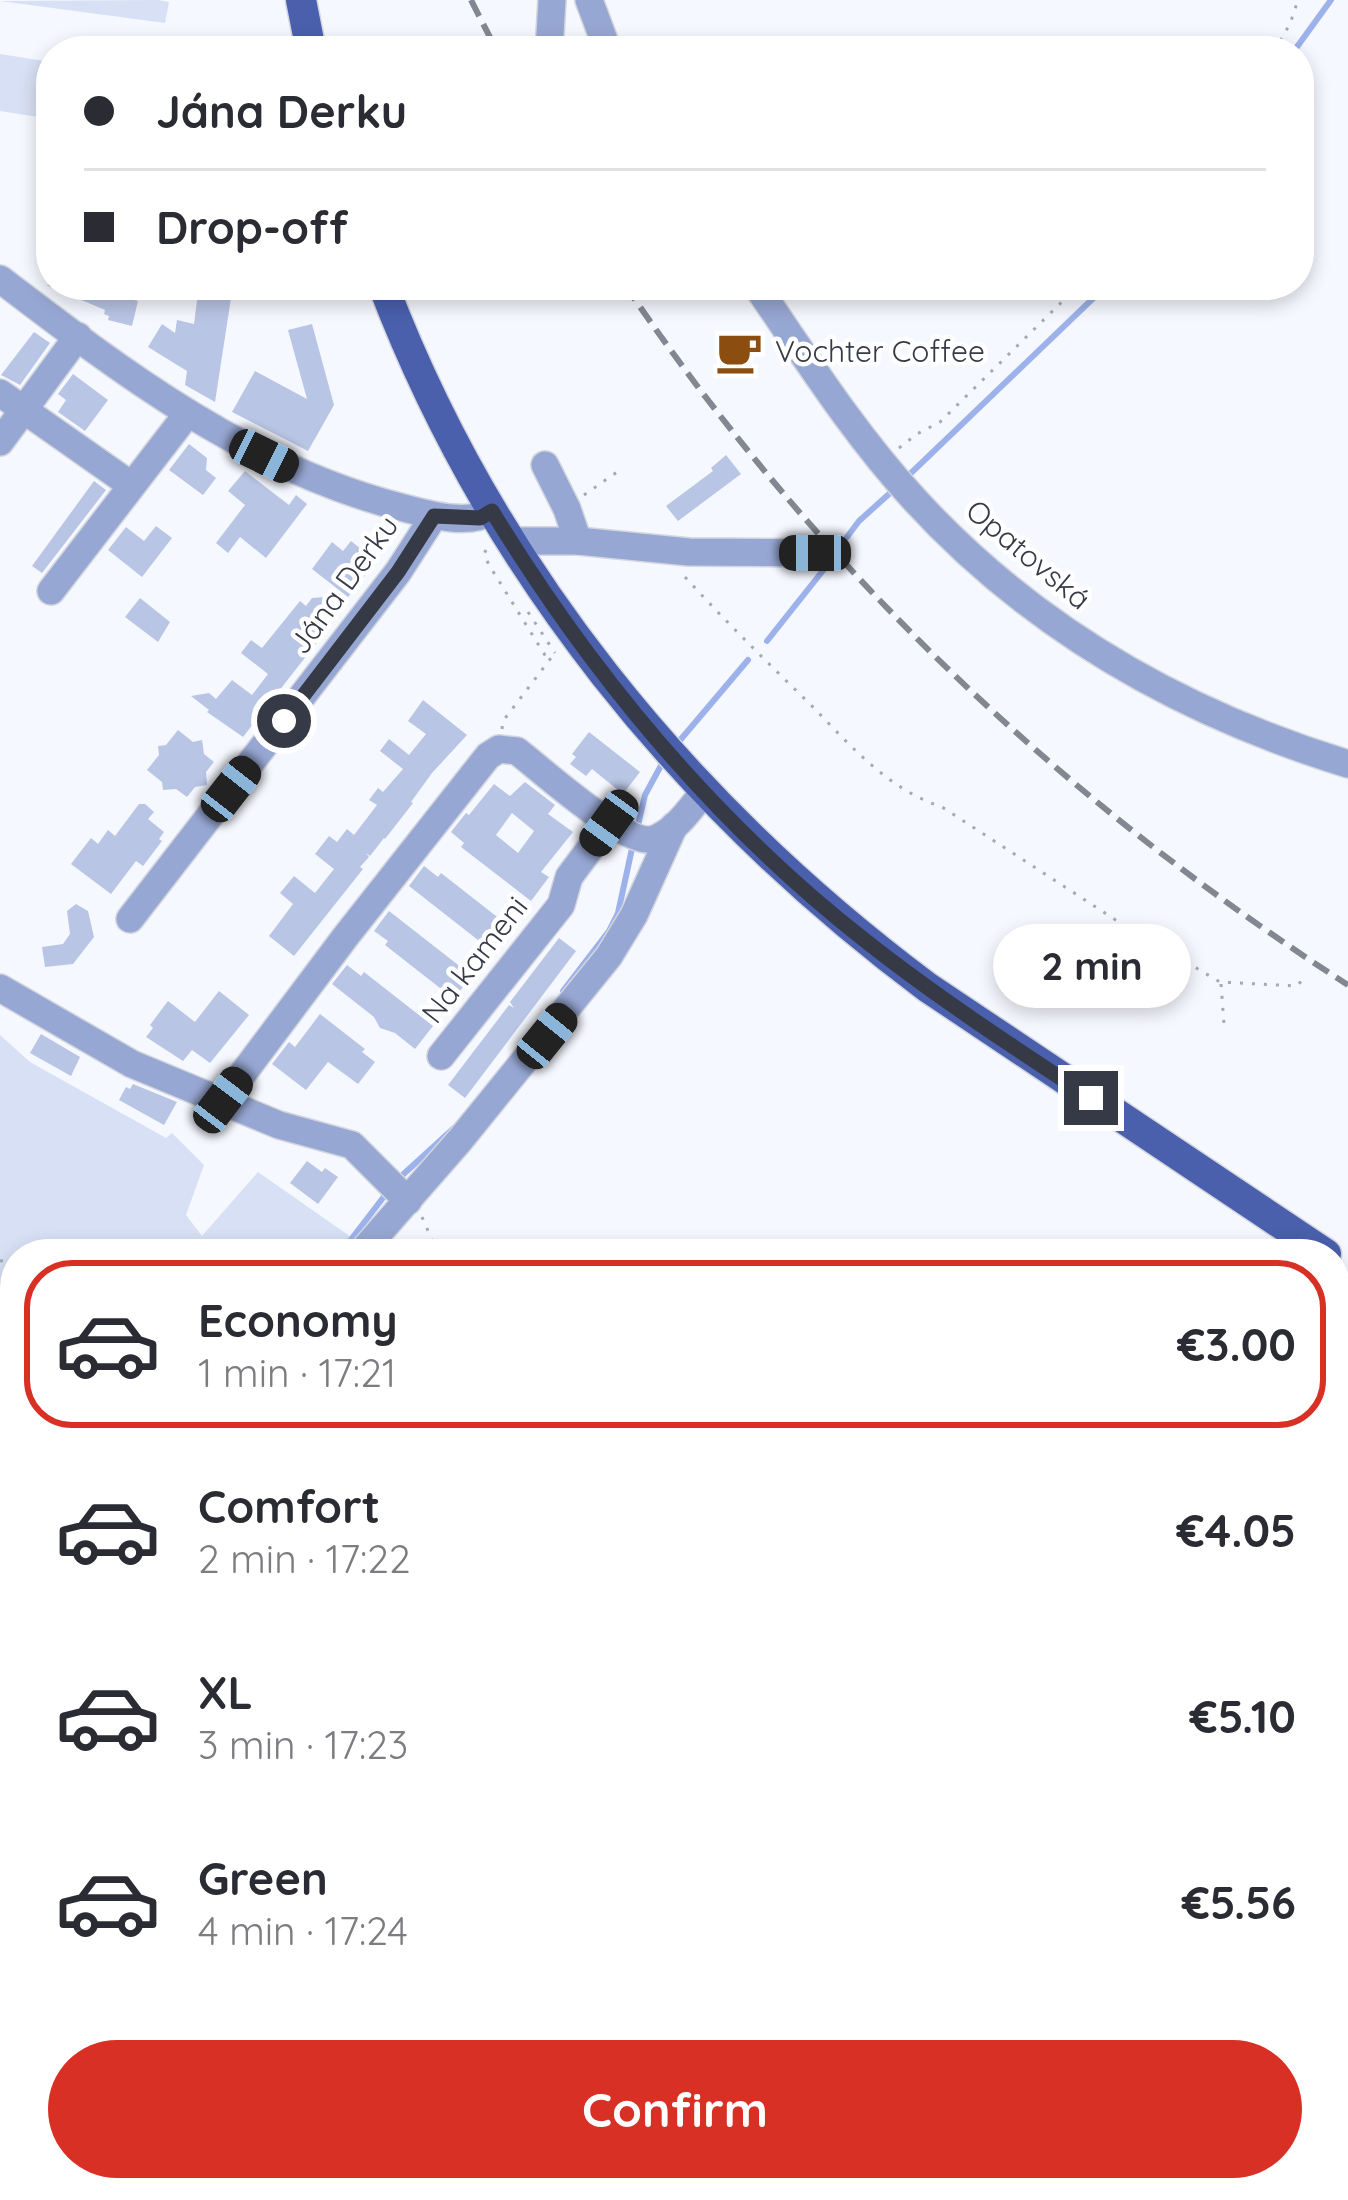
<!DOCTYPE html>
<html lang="en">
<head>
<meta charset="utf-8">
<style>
  :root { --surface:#fff; --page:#f7f7f7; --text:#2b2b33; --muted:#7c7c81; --line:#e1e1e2; --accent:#d93025 }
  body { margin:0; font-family:Quicksand,sans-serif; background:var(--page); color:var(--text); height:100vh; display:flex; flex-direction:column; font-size:45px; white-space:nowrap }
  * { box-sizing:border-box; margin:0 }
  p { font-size:39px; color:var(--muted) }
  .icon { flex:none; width:66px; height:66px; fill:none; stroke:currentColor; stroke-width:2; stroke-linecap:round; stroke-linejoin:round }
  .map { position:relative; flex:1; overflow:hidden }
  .drawer { position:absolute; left:0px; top:1239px; width:1350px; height:963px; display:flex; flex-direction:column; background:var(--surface); border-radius:48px 48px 0 0; box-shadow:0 6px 18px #0003 }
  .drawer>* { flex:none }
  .guide { position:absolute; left:36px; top:36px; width:1278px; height:264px; border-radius:48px; box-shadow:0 6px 18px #0003; display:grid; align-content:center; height:264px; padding:0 48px; background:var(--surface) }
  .end { position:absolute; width:54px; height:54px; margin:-27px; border:15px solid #353a46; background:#fff; box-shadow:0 0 0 6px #fff }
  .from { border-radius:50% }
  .bubble { position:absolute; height:84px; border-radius:42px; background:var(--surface); box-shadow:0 6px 18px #0003; font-size:39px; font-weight:700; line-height:84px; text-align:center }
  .car { position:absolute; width:36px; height:72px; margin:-36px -18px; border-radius:15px; box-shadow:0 0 9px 3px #0007; background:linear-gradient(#222 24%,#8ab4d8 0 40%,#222 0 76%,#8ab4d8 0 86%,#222 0) }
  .guide b { display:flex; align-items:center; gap:42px; height:114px; font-size:45px }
  .guide b+b { border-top:3px solid var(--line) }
  .guide i { width:30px; height:30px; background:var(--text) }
  ul { padding:21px 0 0; list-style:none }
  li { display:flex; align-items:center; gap:36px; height:168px; margin:0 24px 18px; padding:0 24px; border:6px solid transparent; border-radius:48px }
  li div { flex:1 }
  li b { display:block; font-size:45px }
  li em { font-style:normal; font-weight:700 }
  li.active { border-color:var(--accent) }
  li>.icon { width:108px; height:108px; stroke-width:1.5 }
  .button { display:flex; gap:24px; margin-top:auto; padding:24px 48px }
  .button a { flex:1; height:138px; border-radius:72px; background:var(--accent); color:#fff; font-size:48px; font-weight:700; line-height:138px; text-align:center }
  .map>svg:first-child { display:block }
</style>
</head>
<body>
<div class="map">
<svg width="1348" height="2200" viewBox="0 0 1348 2200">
  <rect width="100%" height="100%" fill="#f6f8ff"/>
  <g fill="#d8e0f5">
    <path d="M158,0L169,2L165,23L0,1Z"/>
    <path d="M0,54L51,62V119L0,111Z"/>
    <path d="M0,1035L30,1062L166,1138L172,1133L204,1165L186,1215L202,1236L258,1172L351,1237L336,1254H15V2187H1335V1709L1348,1714V2200H0Z"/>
  </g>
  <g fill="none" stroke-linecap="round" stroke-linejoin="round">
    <g stroke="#9db2eb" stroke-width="6">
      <path d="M1294,51L1331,0"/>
      <path d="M910,474L1107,285"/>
      <path d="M847,537L859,521L889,494"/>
      <path d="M767,641L825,568"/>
      <path d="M676,745L748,660"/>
      <path d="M638,825L645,795L664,760"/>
      <path d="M563,991L609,931L618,913L633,844"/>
      <path d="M397,1180L454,1128"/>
      <path d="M340,1254L389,1190"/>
      <path d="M0,1506L15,1498"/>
      <path d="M0,1728L15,1708"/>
    </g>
  </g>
  <g fill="#b9c5e4" fill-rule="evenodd">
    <path d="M46,285H100L98,290L138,301L132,326L108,320L109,316L104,314L105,310Z"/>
    <path d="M199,285H233L215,402L185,385L187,371L148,347L162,324L175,333L177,320L194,324Z"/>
    <path d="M312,324L334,405L308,451L232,412L255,371L307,399L288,330Z"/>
    <path d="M34,332L50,343L20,385L1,375Z"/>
    <path d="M73,374L108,400L85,431L58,412L66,400L58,394Z"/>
    <path d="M189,444L207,458L206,470L216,478L203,495L169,470Z"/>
    <path d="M726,455L741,474L678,521L666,506L713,471L711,468Z"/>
    <path d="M245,471L289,505L296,495L307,504L266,558L240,537L228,553L216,543L245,505L228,491Z"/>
    <path d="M94,481L106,490L42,573L32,566Z"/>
    <path d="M156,526L172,538L142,577L108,550L126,527L144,541Z"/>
    <path d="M351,541L376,561L348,597L312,569L332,542L343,551Z"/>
    <path d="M337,596L315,624L325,632L243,737L207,712L209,710L191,696L209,693L216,699L232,680L252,695L268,674L241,653L251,640L262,648L300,601L306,606L312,598Z"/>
    <path d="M140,598L170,622L158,642L125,617Z"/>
    <path d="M423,700L467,735L432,773L411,802L413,803L385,839L384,838L370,856L366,853L369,857L360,867L363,869L294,956L269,936L293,904L280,893L294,876L315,893L334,869L315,854L329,836L337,842L347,829L354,835L377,805L369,800L378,788L383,792L403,769L380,751L389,739L409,755L426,734L408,721Z"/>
    <path d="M178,730L193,742L202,740L204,754L214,762L206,772L207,785L195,787L187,797L176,789L163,790L162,782L147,770L159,755L158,746L166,745Z"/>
    <path d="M589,732L640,772L623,794L592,769L586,776L570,764L576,757L572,754Z"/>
    <path d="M525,782L555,805L548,814L573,832L541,872L549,877L531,901L461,847L464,843L451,832L466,813L469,815L494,784L510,796ZM512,813L534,831L518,853L496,835Z"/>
    <path d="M139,804H145L154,812L148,819L164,832L159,839L162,841L143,866L136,861L111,894L71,864L91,838L98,844L108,830L115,836Z"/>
    <path d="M424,866L438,877L441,873L510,927L492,951L409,886Z"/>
    <path d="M76,904L88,911L94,937L73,964L45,967L42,947L63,944L70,934L67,911Z"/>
    <path d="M389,911L462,968L459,972L469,979L454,999L385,945L388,941L374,931Z"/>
    <path d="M559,938L576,951L465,1098L448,1085L509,1005L514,1008L510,1002Z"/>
    <path d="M347,965L361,976L364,972L433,1026L415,1049L395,1033L380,1028L374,1017L332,984Z"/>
    <path d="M219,991L249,1015L210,1063L192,1050L183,1061L146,1037L153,1028L150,1025L168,1001L195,1022Z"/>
    <path d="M320,1014L365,1049L362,1052L375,1062L358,1084L328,1062L306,1090L272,1064L289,1042L295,1047Z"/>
    <path d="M41,1034L80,1057L71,1076L30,1053Z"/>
    <path d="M133,1084L177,1102L164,1125L119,1100L126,1087L130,1089Z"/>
    <path d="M307,1161L322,1172L325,1168L338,1177L318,1204L290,1183Z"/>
  </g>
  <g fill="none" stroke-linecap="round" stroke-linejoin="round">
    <g stroke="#d3d6de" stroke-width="30">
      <g id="minor">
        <path d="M589,0L608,51"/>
        <path d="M549,51L552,0"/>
        <path d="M0,279C123,373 251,470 404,508C431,515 468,526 492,511"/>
        <path d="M756,285C806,358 854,434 914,499C1032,628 1182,713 1348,764"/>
        <path d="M0,393L131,485"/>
        <path d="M0,442L78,336"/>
        <path d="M545,465L567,509L578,541"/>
        <path d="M511,541H578L689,552L815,553"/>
        <path d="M51,591L188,413"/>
        <path d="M130,919L398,572L434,516"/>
        <path d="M0,988L132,1064L279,1125L352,1145L408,1201"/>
        <path d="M441,1056L561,905L569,877L609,823"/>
        <path d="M223,1100L346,936L488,756L499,749L517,751C542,770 630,851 657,838C676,830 691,808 704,792"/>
        <path d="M362,1252L460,1140L609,956L634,915L674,826"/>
      </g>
    </g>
    <g stroke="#d3d6de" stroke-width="33">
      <g id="major">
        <path d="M301,0L311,51"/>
        <path d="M383,285C491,569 685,806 927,987L1326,1254"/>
      </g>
    </g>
    <g stroke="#a6a9b2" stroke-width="3" stroke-dasharray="3 9" stroke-linecap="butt">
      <path d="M1274,51L1290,24L1298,0"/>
      <path d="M899,448L917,434L940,422L1079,285"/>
      <path d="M584,495L617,472"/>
      <path d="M486,550L484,554L489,565L548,660"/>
      <path d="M685,577C725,621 767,662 810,704C849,744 887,789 942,807L1128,928L1220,982L1297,986L1305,977"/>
      <path d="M528,612L555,653"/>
      <path d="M502,729L503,721L554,654"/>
      <path d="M1221,984L1224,1024"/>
      <path d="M422,1217L438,1254"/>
      <path d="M0,1261L15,1260"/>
      <path d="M7,1793L15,1771"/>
      <path d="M0,1797L15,1790"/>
      <path d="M1335,1848L1348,1852"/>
      <path d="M1335,2137L1348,2148"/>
      <path d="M0,2196L21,2200"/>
      <path d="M77,2200L82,2187"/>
      <path d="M276,2200L279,2187"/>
    </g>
    <use href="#minor" stroke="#97a7d3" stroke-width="27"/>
    <use href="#major" stroke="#4a60ad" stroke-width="30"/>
    <g stroke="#838791" stroke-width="6" stroke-dasharray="18 9" stroke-linecap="butt">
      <path d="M471,0L497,51"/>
      <path d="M625,285C816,567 1062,801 1348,985"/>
    </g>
  </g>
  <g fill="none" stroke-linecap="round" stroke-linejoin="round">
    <path stroke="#353a46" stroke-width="15" d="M284,721L398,572L434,516L480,518L492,511C591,673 716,824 867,942C938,998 1015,1048 1091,1098"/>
  </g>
  <defs>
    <g id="cafe-bare" transform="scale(3.6)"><path d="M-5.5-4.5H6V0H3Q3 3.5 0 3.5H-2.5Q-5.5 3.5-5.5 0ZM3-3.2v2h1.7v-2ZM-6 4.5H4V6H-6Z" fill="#8b4e10" stroke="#fff" stroke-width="2.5" paint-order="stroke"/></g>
  </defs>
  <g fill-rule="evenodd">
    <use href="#cafe-bare" x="739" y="352"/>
  </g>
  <g text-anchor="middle" stroke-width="9" stroke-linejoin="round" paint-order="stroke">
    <g font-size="30" fill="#353a46" stroke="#fff" text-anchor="start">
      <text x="775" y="362">Vochter Coffee</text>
    </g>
    <g font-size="30" fill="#353a46" stroke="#fff">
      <text transform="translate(1028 555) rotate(40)" y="10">Opatovská</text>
      <text transform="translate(344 585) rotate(-54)" y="10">Jána Derku</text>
      <text transform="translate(475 960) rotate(-52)" y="10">Na kameni</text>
    </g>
  </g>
</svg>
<i class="end from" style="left:284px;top:721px"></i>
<i class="end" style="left:1091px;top:1098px"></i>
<div class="bubble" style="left:993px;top:924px;width:198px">2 min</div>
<i class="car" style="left:264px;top:456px;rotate:116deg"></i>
<i class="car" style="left:815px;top:553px;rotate:270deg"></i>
<i class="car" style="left:231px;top:789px;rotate:38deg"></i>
<i class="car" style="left:609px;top:823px;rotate:216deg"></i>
<i class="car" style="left:547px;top:1036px;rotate:39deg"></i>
<i class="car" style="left:223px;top:1100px;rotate:37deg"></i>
<div class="guide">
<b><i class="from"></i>Jána Derku</b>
<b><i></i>Drop-off</b>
</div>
<section class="drawer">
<ul>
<li class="active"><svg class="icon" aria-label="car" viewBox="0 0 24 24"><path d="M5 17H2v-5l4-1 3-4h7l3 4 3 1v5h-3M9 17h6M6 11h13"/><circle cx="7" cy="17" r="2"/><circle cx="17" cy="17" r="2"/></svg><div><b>Economy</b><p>1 min · 17:21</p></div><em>€3.00</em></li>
<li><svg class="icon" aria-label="car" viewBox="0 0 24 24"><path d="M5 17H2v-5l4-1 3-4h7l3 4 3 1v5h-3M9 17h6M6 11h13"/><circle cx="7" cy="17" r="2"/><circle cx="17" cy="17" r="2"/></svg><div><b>Comfort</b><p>2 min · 17:22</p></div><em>€4.05</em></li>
<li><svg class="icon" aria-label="car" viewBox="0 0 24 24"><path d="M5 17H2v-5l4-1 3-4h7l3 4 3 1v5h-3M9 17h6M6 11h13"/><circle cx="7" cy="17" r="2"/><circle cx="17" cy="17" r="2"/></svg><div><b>XL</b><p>3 min · 17:23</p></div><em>€5.10</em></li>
<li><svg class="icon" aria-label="car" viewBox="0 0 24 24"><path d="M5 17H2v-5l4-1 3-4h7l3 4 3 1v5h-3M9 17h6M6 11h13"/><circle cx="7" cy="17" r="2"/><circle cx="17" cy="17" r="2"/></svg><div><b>Green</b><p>4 min · 17:24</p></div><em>€5.56</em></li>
</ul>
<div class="button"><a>Confirm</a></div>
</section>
</div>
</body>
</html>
